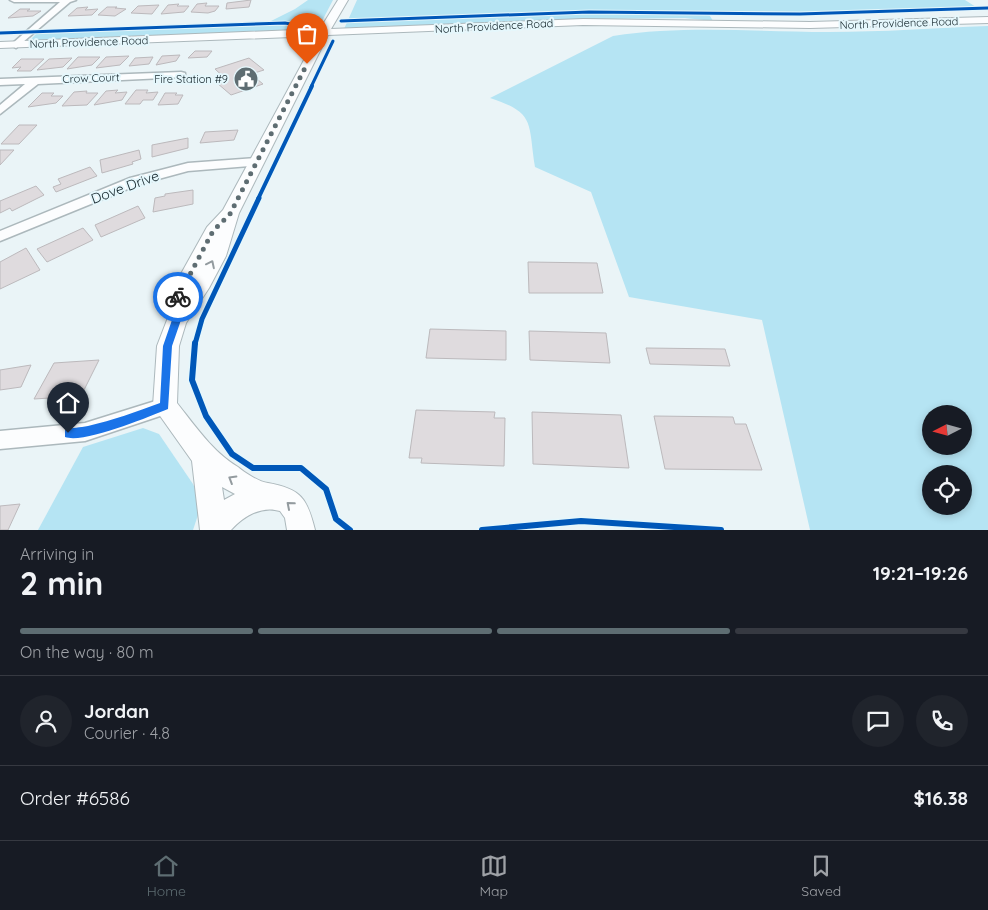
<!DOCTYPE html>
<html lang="en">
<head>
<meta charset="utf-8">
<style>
  :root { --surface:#171b24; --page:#20242c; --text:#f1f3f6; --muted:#9ea1a6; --line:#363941; --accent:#5e6d72 }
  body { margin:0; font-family:Quicksand,sans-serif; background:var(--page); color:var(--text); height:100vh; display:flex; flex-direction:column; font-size:19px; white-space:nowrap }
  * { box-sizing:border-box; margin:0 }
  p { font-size:16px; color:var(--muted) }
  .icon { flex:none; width:28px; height:28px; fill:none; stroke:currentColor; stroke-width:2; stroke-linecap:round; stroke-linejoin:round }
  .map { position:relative; height:530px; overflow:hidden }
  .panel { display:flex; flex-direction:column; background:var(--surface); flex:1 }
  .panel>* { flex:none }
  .needle { width:32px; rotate:264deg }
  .buttons { position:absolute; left:922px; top:405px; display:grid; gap:10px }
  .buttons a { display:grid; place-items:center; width:50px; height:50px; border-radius:50%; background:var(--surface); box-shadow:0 2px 8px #0003; font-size:25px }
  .pin { position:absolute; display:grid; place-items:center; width:42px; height:42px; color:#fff; margin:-51px -21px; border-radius:50% 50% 50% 0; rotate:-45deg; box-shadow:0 0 5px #0007 }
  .pin .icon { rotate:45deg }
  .courier { position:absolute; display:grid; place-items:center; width:50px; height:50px; margin:-25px; border:4px solid #1a73e8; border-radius:50%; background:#fff; color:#222; box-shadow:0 1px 6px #0007 }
  .head em { font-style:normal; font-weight:800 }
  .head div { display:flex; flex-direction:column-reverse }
  .head { display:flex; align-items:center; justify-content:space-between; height:85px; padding:0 20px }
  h1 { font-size:32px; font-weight:800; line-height:38px }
  .bar { display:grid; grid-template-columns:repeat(4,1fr); gap:8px 5px; align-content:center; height:60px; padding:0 20px }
  .bar i { height:6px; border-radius:4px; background:var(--line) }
  .bar .selected { background:var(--accent) }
  .bar p { grid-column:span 4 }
  .line { display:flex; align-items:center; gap:12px; padding:0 20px; border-top:1px solid var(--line) }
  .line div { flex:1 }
  .round { display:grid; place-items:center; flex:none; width:52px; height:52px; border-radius:26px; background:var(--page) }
  .menu { display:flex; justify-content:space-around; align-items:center; height:70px; border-top:1px solid var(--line); background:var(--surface); font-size:14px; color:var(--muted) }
  .menu a { display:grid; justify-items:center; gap:2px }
  .menu .selected { color:var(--accent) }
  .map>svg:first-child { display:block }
  .green { fill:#b5e4f3; fill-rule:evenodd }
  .building { fill:#dfdbde; stroke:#bcb9bc }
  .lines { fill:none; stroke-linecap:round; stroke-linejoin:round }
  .minor-casing { stroke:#acb8bc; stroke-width:3 }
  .tertiary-casing { stroke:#acb8bc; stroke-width:2 }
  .minor { fill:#fcfdfe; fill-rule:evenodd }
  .tertiary { fill:#fcfdfe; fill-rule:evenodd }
  .cycleway-far3-casing { stroke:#e5f7fc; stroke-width:5 }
  .cycleway-far2-casing { stroke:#e5f7fc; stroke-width:6 }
  .cycleway-far1-casing { stroke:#e5f7fc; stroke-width:8 }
  .cycleway-casing { stroke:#e5f7fc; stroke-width:9 }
  .cycleway-far3 { stroke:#0057b8; stroke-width:3 }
  .cycleway-far2 { stroke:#0057b8; stroke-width:4 }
  .cycleway-far1 { stroke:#0057b8; stroke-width:5 }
  .cycleway { stroke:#0057b8; stroke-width:6 }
  .oneway { stroke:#939b9f }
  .route { fill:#1a73e8 }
  .done { stroke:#5e6d72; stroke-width:5; stroke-dasharray:0 9 }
  .labels { text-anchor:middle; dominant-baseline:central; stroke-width:4; stroke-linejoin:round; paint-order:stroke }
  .far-street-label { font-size:11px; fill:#13242a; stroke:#e5f7fc }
  .far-poi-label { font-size:11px; fill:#13242a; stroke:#e5f7fc; text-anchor:end }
  .street-label { font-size:14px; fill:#13242a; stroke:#e5f7fc }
</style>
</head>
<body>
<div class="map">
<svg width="988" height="530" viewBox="0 0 988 530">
  <rect width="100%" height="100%" fill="#eaf4f7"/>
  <g class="green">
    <path d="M308,0h25l-12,23 -10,7 -272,11 -8,-2 9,-9 231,-9 24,-12z"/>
    <path d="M357,0h608l11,7 -173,5 -96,-1 6,10 -28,-3 -95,1 -246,10z"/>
    <path d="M988,26v504h-178l-48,-210 -133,-23 -38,-105 -56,-25c-7,-44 1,-54 -45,-69l123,-62c71,-11 144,-4 216,-4 53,0 106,-4 159,-6zM931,414h33v32h-33zM931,474h33v32h-33z"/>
    <path d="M143,428l16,6 34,50 6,13v15l-6,18h-155l45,-83z"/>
  </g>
  <g class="building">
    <path d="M251,0l-2,7 -23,2 1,-6z"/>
    <path d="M207,3l-2,3h14l-4,5 -7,2 -17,-1 6,-8z"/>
    <path d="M179,4l-2,2h12l-5,6 -23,2 7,-9z"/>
    <path d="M159,5l-7,9 -21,-1 7,-7z"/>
    <path d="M88,7l-3,3 13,-1 -6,6 -24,1 9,-8z"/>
    <path d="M107,7h10l-2,1 11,1 -11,7 -17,-1z"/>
    <path d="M20,9h10l-3,2h14l-8,5 -25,2z"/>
    <path d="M195,51h17l-5,6 -19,1z"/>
    <path d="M180,55l-4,6 -20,4 6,-9z"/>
    <path d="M129,56l-9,9 -24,3 10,-11z"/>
    <path d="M78,57h22l-8,8 -25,4z"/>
    <path d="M153,57l-4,7 -20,2 6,-8z"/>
    <path d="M72,58l-9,9 -26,3 12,-11z"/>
    <path d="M249,58l15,12 -13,4 12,10 -32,11 -14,-12 9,-4 -11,-10z"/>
    <path d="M21,59h23l-13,12h-14l4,-4 -9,1z"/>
    <path d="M118,90l-3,3 12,-1 -5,8 -28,5 12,-14z"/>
    <path d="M136,90h12l-2,3 12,-1 -5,8h-10l-3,4h-15z"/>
    <path d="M87,91l-1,2h12l-11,12 -25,1 12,-14z"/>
    <path d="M42,93h12l-3,3h12l-7,7 -28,4z"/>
    <path d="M165,93h12l-2,2h8l-5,9 -20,1z"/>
    <path d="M19,125h18l-18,19h-18z"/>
    <path d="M238,130l-4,10 -34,3 5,-11z"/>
    <path d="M188,138v10l-36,9v-12z"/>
    <path d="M0,150h14l-14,15z"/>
    <path d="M139,150l2,9 -9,3 1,2 -31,9 -2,-13z"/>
    <path d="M90,167l7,9 -41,16 -3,-5 8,-3 -3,-5z"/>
    <path d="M36,186l8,9 -32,16 -2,-3 -10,5v-12z"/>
    <path d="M193,190v14l-40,8 2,-14 10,-2v-2z"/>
    <path d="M138,206l7,12 -44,19 -6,-12z"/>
    <path d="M83,228l10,12 -46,22 -10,-13z"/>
    <path d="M26,248l14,22 -40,19v-27z"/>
    <path d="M528,262l69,1 6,30h-74z"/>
    <path d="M430,329l76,2v29l-80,-2z"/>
    <path d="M529,331l77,2 4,30 -80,-3z"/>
    <path d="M646,348l79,1 5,17 -80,-2z"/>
    <path d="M99,360l-18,36 -47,3 20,-36z"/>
    <path d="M31,365l-10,22 -21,3v-20z"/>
    <path d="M416,410l79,2 -1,6h11l-1,48 -83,-3 1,-5h-13z"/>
    <path d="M532,412l89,3 8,53 -96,-4z"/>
    <path d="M654,416l79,1 2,7h11l16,46 -97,-1z"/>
    <path d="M20,504l-12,26h-8v-24z"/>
  </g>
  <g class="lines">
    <defs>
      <g id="minor">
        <path d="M10,0h66l-6,2 -54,46 -5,-3 2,-2 47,-41h-46z"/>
        <path d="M181,72l4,1v4l-147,7 -38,30v-9l25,-21 -25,1v-6z"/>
        <path d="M257,158l4,1 2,3 -2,3 -73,6 -48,13 -140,57v-10l130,-53 58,-15z"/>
        <path d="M165,398l7,2 2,6 -2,6 -87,29 -85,8v-18l85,-8z"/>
      </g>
      <path id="tertiary" d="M338,0h10l-17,29 252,-10 227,3 178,-5v6l-178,5 -227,-3 -255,10 -89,178 -13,43 -17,32 -23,35 -7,23 -2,57c19,24 35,48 61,64 7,6 21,15 30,16 33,6 39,15 47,47h-28l-2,-12 -5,-7c-19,-6 -37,6 -49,19h-31l-8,-69 -39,-55 4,-60 10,-26v-21l40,-72 16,-17 94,-174 -317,12v-6l320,-13zM222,487l13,7 -11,6z"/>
    </defs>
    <use href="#minor" class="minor-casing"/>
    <use href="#tertiary" class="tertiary-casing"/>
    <use href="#minor" class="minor"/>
    <use href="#tertiary" class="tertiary"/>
    <defs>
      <g id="cycleway-far3">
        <path d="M341,21l248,-9 211,2 188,-6"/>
        <path d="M0,33l285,-10 11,2 8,6"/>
        <path d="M311,87l22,-46"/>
      </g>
      <path id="cycleway-far2" d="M258,199l54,-113"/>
      <path id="cycleway-far1" d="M195,344l7,-25 57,-121"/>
      <g id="cycleway">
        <path d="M195,343l-3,37 14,36 26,38 21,14h48l25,21 10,30 14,11"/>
        <path d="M482,530l99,-9 140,9"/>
      </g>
    </defs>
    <use href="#cycleway-far3" class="cycleway-far3-casing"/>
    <use href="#cycleway-far2" class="cycleway-far2-casing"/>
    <use href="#cycleway-far1" class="cycleway-far1-casing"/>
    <use href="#cycleway" class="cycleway-casing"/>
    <use href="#cycleway-far3" class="cycleway-far3"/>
    <use href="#cycleway-far2" class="cycleway-far2"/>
    <use href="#cycleway-far1" class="cycleway-far1"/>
    <use href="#cycleway" class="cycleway"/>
  </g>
  <defs><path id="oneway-chevron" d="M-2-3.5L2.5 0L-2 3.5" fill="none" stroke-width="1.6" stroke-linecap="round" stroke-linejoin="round" transform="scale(1.25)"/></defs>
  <g class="oneway">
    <use href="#oneway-chevron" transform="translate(211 264) rotate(-64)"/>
    <use href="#oneway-chevron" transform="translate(232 479) rotate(-149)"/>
    <use href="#oneway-chevron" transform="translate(290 505) rotate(-139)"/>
  </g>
  <path class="route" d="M178,294l4,3 -1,23 -9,26 -4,63c-20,8 -84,35 -103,28v-7c7,-3 15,-2 23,-4 25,-6 48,-14 72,-23l3,-57 9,-26 2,-23z"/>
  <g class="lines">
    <path class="done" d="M178,297l35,-66 17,-17 77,-150"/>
  </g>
  <defs>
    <symbol id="civic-disc" viewBox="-11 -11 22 22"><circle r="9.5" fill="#5e6d72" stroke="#e5f7fc"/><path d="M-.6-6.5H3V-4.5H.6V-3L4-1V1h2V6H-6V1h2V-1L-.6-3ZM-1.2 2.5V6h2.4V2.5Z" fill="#fff"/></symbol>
  </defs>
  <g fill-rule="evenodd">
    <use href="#civic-disc" x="232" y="65" width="28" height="28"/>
  </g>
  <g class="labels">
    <g class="far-street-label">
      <text transform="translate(899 23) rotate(-2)">North Providence Road</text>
      <text transform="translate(494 26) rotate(-3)">North Providence Road</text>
      <text transform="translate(89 42) rotate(-2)">North Providence Road</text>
      <text transform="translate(91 78) rotate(-2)">Crow Court</text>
    </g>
    <g class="far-poi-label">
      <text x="228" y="79">Fire Station #9</text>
    </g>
    <g class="street-label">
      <text transform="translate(125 187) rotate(-20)">Dove Drive</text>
    </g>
  </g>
</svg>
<div class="buttons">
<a><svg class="needle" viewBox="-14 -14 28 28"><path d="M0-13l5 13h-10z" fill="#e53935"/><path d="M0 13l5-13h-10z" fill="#9ea1a6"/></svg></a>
<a><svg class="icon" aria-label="locate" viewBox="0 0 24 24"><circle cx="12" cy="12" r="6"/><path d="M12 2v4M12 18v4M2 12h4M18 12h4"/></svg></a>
</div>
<div class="pin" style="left:307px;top:64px;background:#ea580c"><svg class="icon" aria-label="bag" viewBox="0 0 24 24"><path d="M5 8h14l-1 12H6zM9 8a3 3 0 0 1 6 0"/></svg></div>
<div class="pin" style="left:68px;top:433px;background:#1f2937"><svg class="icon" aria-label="home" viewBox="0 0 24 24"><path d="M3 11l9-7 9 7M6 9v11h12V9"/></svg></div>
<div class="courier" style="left:178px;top:297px"><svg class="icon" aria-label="bike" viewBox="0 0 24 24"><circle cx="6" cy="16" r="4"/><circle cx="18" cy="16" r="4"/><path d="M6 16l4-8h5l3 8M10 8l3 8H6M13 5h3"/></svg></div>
</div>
<section class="panel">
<div class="head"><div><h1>2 min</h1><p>Arriving in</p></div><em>19:21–19:26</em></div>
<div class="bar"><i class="selected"></i><i class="selected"></i><i class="selected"></i><i></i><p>On the way · 80 m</p></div>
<div class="line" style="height:90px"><a class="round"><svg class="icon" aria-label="person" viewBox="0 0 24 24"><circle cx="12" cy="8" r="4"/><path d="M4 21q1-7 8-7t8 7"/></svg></a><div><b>Jordan</b><p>Courier · 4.8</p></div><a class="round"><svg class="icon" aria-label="chat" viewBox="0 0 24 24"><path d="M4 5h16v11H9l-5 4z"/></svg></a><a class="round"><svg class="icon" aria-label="phone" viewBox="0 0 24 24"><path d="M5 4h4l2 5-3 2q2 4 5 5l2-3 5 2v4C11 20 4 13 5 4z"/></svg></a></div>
<div class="line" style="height:65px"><div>Order #6586</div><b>$16.38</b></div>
</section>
<nav class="menu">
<a class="selected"><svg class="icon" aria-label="home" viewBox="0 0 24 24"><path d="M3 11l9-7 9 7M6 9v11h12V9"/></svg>Home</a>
<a><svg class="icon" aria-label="map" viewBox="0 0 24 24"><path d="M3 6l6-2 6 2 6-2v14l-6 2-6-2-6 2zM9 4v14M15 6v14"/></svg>Map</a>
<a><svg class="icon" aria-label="saved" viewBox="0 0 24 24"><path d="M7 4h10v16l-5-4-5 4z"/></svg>Saved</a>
</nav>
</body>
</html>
